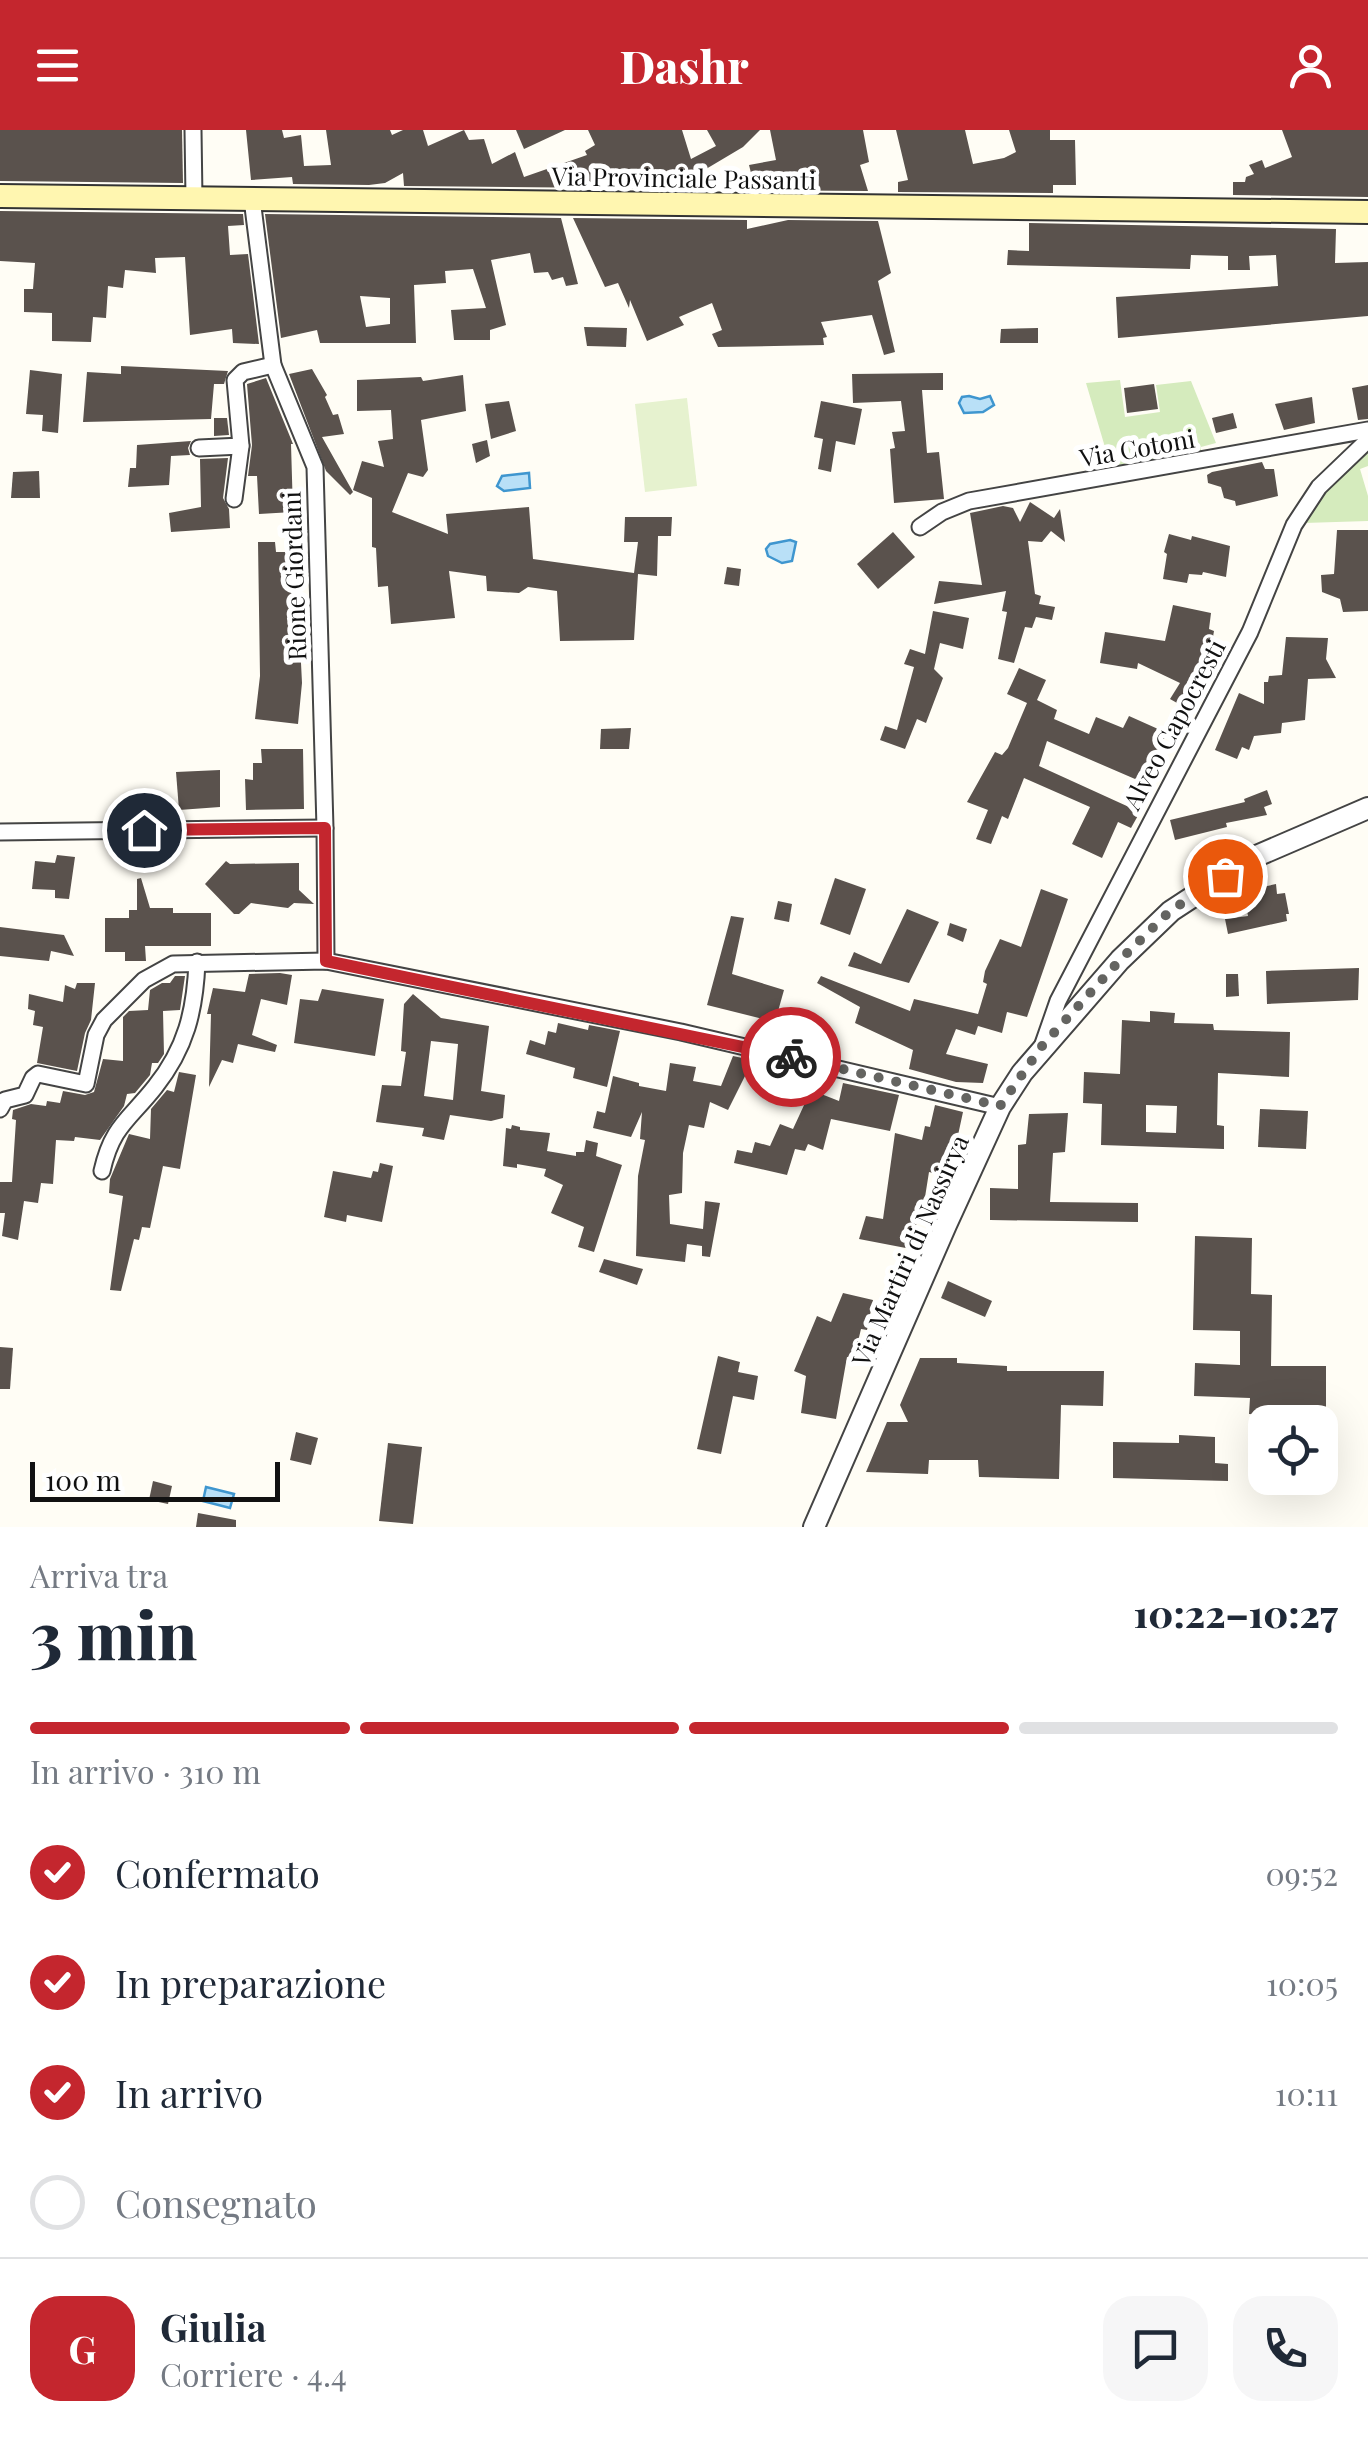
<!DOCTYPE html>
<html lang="it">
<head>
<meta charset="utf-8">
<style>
  :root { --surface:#fff; --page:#f6f6f7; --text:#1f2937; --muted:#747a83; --line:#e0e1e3; --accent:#c4262e }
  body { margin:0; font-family:"Playfair Display",serif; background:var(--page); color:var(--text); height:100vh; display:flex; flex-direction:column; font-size:38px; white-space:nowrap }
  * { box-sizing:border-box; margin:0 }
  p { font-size:32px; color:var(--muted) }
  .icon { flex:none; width:55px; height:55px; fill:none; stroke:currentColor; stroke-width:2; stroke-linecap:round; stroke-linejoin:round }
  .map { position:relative; height:1397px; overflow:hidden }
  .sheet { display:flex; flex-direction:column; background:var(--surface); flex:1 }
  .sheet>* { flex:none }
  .buttons { position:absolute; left:1248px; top:1275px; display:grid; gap:20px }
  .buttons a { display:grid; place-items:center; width:90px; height:90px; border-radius:20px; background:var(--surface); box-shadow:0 10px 40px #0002; font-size:50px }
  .scale { position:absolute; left:30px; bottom:25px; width:250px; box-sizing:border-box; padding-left:10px; border:5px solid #111; border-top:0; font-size:28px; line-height:35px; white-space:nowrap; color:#111; -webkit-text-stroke:8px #fff; paint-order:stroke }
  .pin { position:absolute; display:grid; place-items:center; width:85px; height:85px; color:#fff; margin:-42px; border:5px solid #fff; border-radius:50%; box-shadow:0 2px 10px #0007 }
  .courier { position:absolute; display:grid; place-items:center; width:100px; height:100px; margin:-50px; border:8px solid #c4262e; border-radius:50%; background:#fff; color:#222; box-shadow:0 2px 12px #0007 }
  .summary em { font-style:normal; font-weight:800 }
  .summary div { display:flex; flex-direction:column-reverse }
  .summary { display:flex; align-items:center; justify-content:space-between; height:170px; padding:0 30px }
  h1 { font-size:65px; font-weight:800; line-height:75px }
  .bar { display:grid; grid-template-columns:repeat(4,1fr); gap:15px 10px; align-content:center; height:120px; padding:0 30px }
  .bar i { height:12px; border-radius:8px; background:var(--line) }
  .bar .current { background:var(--accent) }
  .bar p { grid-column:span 4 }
  .line { display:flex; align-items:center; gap:25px; padding:0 30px; border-top:2px solid var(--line) }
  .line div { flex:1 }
  .round { display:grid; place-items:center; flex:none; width:105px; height:105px; border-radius:30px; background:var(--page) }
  ol { padding:0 30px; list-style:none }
  li { display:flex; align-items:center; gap:30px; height:110px }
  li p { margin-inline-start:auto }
  li .icon { padding:10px; border-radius:50%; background:var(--accent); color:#fff; stroke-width:4 }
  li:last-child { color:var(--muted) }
  li i { width:55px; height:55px; border:5px solid var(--line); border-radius:50% }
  header { display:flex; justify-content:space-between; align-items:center; height:130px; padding:0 30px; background:var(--accent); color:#fff; font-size:45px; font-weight:800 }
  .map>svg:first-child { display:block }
  .green { fill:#d5ebbd }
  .pitch { fill:#e6f2cf }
  .water { fill:#b9e0f7; stroke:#3f96cf; stroke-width:2.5 }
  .building { fill:#5a524d; fill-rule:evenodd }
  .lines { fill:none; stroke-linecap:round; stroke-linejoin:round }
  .minor-casing { stroke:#444; stroke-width:19 }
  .tertiary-casing { stroke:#444; stroke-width:24 }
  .secondary-casing { stroke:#333; stroke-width:26 }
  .minor { stroke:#fff; stroke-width:15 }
  .tertiary { stroke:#fff; stroke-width:20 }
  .secondary { stroke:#fff6b0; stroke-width:22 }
  .done { stroke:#646461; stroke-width:10; stroke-dasharray:0 18 }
  .route { stroke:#c4262e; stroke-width:12 }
  .labels { text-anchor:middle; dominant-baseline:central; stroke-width:10; stroke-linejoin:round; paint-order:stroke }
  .street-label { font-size:25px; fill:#111; stroke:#fff }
</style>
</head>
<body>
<header><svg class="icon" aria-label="menu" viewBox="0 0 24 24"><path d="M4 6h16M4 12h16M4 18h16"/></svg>Dashr<svg class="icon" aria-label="person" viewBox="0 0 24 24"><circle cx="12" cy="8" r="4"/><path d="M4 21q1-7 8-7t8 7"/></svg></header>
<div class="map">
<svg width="1368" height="1397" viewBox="0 0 1368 1397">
  <rect width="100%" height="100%" fill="#fffdf5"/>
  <g class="green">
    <path d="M1120,250l5,37 35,-5 -4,-27 35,-4 25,62 -15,4v7l-83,17 -8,-7 -24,-81z"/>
    <path d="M1368,321v15l-8,3 8,27v25l-64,2 24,-34z"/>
  </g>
  <path class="pitch" d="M687,268l10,88 -52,6 -10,-88z"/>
  <g class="water">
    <path d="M969,266l11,3 10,-3 4,9 -11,7 -19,1 -5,-10 3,-6z"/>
    <path d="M529,343l1,15 -26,3 -7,-5 5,-10z"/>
    <path d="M790,410l6,2 -4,19 -10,2 -14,-7 -2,-7 4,-5z"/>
    <path d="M206,1357l28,7 -4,14 -27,-7z"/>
  </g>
  <g class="building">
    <path d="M0,0h182l1,53 -183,-2z"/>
    <path d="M246,0h36l2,8 17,-3 3,31 27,-1 -5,-35h64l2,5 11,-5h20l5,16 36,-16 5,10 15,-1 8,25 23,-12 9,25 63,-22 -2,-4 10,-6 -7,-15h94l9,29 25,-13 -9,-16h53l-17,17 -37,22 8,20 -310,-3 -1,-13 -18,10 -16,2 -76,-1 -1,-7 -41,3z"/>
    <path d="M516,0h49l-41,19z"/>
    <path d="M770,0h93l6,32 -9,3 8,26 -139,-1 -1,-4 25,-5 -4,-16 27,-5z"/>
    <path d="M896,0h69l8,34 31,-6 12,-6 -7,-22h41v10h25l1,45h-23v8l-155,-1v-10l10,-2z"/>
    <path d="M1282,0h86v67l-135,-2v-13h12l1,-5 8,-3 -5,-9 13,-5 3,8 27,-11z"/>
    <path d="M0,81l243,3 1,11 -16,1 2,29 18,-1 11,90 -26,-1 -1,-14 -42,6 -5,-78 -30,1 1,15 -31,-3 -2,18 -15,-2 -2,32 -13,-1 -2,25 -39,-1v-28l-28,-1v-23h9l2,-26 -35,-2z"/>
    <path d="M265,84l296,4 17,66 -12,2 -3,-9 -11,3 -4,-8 -14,1 -4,-20 -39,7 15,65 -16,5v10h-36l-3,-30 35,-2 -13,-39 -28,2 1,12 -32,2 2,58h-96l-3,-13 -36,8zM360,166l30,2v26l-24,3z"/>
    <path d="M573,88l174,2v9l41,-9 90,1 13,52 -13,8 17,71 -11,3 -12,-40 -51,7 6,15 -4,1 1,7 -106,2 -6,-13 10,-4 -10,-27 -33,14 5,8 -37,16 -17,-41 -1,8 -11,-25 -13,4z"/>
    <path d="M1029,93l307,6 -1,34 33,-1v54l-250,22 -2,-41 162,-11 -2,-31 -27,1 1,14h-22v-14l-37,-1 -1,14 -183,-4 1,-15 21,1z"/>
    <path d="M584,197l43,1 -1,19 -39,-1z"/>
    <path d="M1038,198v15h-38l1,-14z"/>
    <path d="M121,236l107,5 -4,13h-10l-3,35 -128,3 4,-50 34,2z"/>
    <path d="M312,239l15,26 -2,2 8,18 5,-1 6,20 -22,3 31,55 -3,3 -24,-24 -37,-97z"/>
    <path d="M30,240l32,4 -4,59 -16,-2 1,-16 -17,-1z"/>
    <path d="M943,243v17h-21l5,63 12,-1 5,47 -50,4 -4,-54 5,-1 -3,-16 13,-1 -4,-30 -48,2 -1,-29z"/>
    <path d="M463,245l3,36 -45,9 7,50 -5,7 -15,-4 -16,39 56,22 -2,-20 83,-7 4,52 101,14 4,-31h-14l1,-25h47l-1,19h-13l-1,40 -19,-2 -4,66 -74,1 -3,-50 -29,-4 -9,6 -32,-2 -1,-15 -37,-5 6,47 -64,6 -3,-38 -10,1 -2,-39 -4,-1v-49l-19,-8 9,-29 22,6 -6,-26 15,-2 -2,-29 -34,1v-31l64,-3 2,4z"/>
    <path d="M266,248l27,66h-2l2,68 -34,2 -2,-38h-9l4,-31 -5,-61z"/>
    <path d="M1154,254l4,25 -31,4 -3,-25z"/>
    <path d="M1368,255v34l-10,1 -6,-32z"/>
    <path d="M1312,267l3,26 -31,7 -9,-26z"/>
    <path d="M509,271l7,30 -25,8 -6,-35z"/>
    <path d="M821,271l41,8 -7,36 -19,-4 -5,31 -13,-3 5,-30 -9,-2z"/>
    <path d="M1233,283l4,15 -21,5 -4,-15z"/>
    <path d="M214,288h13l2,17 -15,1z"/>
    <path d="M487,310l3,16 -14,7 -4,-19z"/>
    <path d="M191,311l-3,7 2,7 -19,1 -2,29 -41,2 2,-19h6l1,-23z"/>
    <path d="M228,328l-5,40 6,11 1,19 -59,4 -2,-19 32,-6 -1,-48z"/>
    <path d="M1262,332l3,7h9l4,27 -42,10 -1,-5 -11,-3 -3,-11 -13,-4 -1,-8 5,-3z"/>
    <path d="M39,341l1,27h-29l2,-26z"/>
    <path d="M1030,372l24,16 6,-9 5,33 -14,-11 -9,11 -14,-1 7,53 6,2 -2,8 16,3 -3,13 -16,-3 -4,11 -7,-1 -11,36 -16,-4 9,-47 -5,-1 4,-20 -72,13 5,-23 43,4 -12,-72 33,-7 10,2 7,14z"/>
    <path d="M1337,400h31v81l-25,1 -3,-13 -18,-7 -1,-17 13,-1z"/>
    <path d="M893,402l22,25 -37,32 -21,-25z"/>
    <path d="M1169,404l22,6 1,-4 38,10 -4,31 -23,-5 -1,3 -13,-1 -2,9 -24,-4 4,-25 -3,-2z"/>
    <path d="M258,412h17l1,10h14l4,6 1,65h4l3,60 -4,41 -43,-5 5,-43z"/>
    <path d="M727,437l14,2 -2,17 -15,-2z"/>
    <path d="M1173,475l38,8 -2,16 5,2 -6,35 6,3 -18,29 3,2 -6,12 -23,-13 10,-16 -42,-20 -1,6 -37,-6 5,-31 60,9z"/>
    <path d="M933,481l36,7 -6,31 -23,-6 -6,26 9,9 -17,45 -9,-4 -12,30 -25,-9 5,-14 12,4 17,-63 -10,-3 6,-15 15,5z"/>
    <path d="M1286,507l42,1 -2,21 10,19 -28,1 -3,41 -23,3 -1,10 -27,3 -5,14 -7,-3 -5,12 -22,-9 24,-57 25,11v-22h4l1,-6 13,-1z"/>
    <path d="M1019,538l27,12 -9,20 20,10 -3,9 35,15 7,-17 27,11 6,-12 38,17 -25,49 -95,-41 -8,25 101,46 -9,16 -13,-6 -16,36 -30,-14 18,-37 -66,-29 -16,41 -6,-3 -11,28 -15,-5 12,-29 -21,-8 28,-50 7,3 6,-7 19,-45 -20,-9z"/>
    <path d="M631,598l-2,21h-29l1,-20z"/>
    <path d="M261,619h42l1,60 -58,1 -1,-31 8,1v-17h9z"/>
    <path d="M220,640v37l-41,3 -3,-38z"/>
    <path d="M1267,660l5,14 -8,3 3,8 -41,8 1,4 -52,13 -5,-20 75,-18 -1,-3z"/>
    <path d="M57,725l18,2 -6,42 -14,-1v-8l-23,-1 3,-28 20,2z"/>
    <path d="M226,731l4,3 69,-1v27l15,14 -20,-1 -6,5 -37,-5 -12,11h-5l-29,-30z"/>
    <path d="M141,748l9,30h23v5h38v33h-66l1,15h-21v-9h-20v-34h24v-8h8v-31z"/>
    <path d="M835,748l31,11 -16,46 -30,-11z"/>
    <path d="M1276,754l1,10 8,-1 4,21h-3l1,7 -59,13 -3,-15 23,-3 -3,-17 15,-3 -2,-8z"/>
    <path d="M1041,759l27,10 -41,118 -20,-5 -5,21 -24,-7 -3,9 -19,-6 -10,25 42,10 -5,19 -27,-1 -47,-13 4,-19 -58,-27 5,-16 -43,-24 4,-7 89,35 4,-12 64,15 9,-30 -4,-2 2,-11 15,-32 21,8z"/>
    <path d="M778,771l14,3 -3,18 -15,-3z"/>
    <path d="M907,779l32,13 -30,61 -61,-17 6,-14 27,12z"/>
    <path d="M731,786l13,2 -12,56 52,16 -9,32 -68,-17z"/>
    <path d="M950,793l17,6 -4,13 -16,-7z"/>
    <path d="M0,797l64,8 10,21 -23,-5 -2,10 -49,-5z"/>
    <path d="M1359,838l-1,32 -91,4 -1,-33z"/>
    <path d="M280,843l12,2 -5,30 -26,-6 -9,36 25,10 -2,7 -37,-8 -5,19 -11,-3 -13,27 2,-73h-4l6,-26 32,4 4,-18z"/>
    <path d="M1226,844h12l1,22 -13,1z"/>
    <path d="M175,846h10l-5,34 -17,1 1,43 -6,9h-6l-2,12 -15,18 -8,1 -3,12 -24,34 -25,-3 -1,4 -18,-1 -3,44 -12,-1 -3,20 -14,-2 -6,39 -16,-4 3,-23h-5v-31h12l4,-62 -4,-1 1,-9 18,-6 15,2 1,-5 13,2 3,-12 22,4 9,-3 9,-33 20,2v-44l6,-6 19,-1 2,-20 12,-7h8z"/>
    <path d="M77,853h18l-4,37 -6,13 -8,38 -40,-8 6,-36 -10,-2 2,-14 -7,-2 1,-15 34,8 2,-17 10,4z"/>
    <path d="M322,859l62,10 -9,57 -81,-13 6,-44 18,2z"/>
    <path d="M413,864l28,24 48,8 -8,65 24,4 -2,23 -12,3 -41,-6 -6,25 -22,-4 2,-8 -48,-6 6,-37 19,1 5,-34 -5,-1 3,-47zM431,911l27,3 -5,56 -29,-4z"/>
    <path d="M1150,881l25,2 -1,10 39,1 1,6 76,2 -1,45 -71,-4 -1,52 7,1v23l-123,-4 1,-41 -19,-1 1,-31 36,2 2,-54 28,2zM1146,975l31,1 -1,27 -30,-1z"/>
    <path d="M558,893l30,7 1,-5 31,6 -13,56 -34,-9 2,-10 -49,-14 4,-14 15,5 3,-14 8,2z"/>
    <path d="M733,926l14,3v13l-19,38 -18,-8 -6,26 -15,-3 -6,28 -1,40 -13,2 1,29 33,5 2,-28 15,2 -10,54 -8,-1v-10l-15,-2 -2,18 -49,-6 2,-80 7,-36 -5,-1 2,-27 -11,25 -38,-9 4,-17 8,2 8,-37 26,7v3l27,5 4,-28 26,4 -3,14 28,5z"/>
    <path d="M179,942l17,3 -16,94 -17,-3 -13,62 -8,-1 -3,13 -5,-1 -13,52 -11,-1 13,-94 -14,-3 1,-14 19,-45 21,5 1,-30 16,-19 7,2z"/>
    <path d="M843,953l56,12 -9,36 -59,-12 -8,31 -15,-6 -3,7 -10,-2 -8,26 -53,-12 3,-13 15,3 3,-11 15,4 10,-22 13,5 18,-39 28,11z"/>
    <path d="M935,975l28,7 -14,65 -20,-5 -7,44h-4l-7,33 -52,-10 7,-23 17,3 12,-86 27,7 3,-14 5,1z"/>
    <path d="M1260,979l48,2 -2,38 -48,-2z"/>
    <path d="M1068,983l-3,39 -12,1 -3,49 88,1v19l-148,-2v-32l28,1v-44l8,-1 3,-30z"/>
    <path d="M512,995l8,2v3l30,3 -3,18 29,5v-4h8l2,-12 12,3 -2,13 26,9 -28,87 -16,-5 6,-20 -33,-14 12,-28 -19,-9 2,-7 -29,-5v4l-14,-2 3,-38 5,1z"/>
    <path d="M380,1033l13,3 -11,56 -35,-7 -1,7 -22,-5 9,-46 38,7 2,-7 5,1z"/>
    <path d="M1195,1106l57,2 -1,56 21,1 -1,71h55v52l-77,-4 1,-16 -56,-2 1,-33 45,2v-34l-47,-1z"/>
    <path d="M604,1129l39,10 -6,16 -38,-13z"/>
    <path d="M948,1151l44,20 -7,16 -44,-19z"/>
    <path d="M843,1163l30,7 -6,30 -6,-1 -7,29 -7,-1 -11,62 -35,-6 5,-37 -12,-5 23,-55 14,6z"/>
    <path d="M0,1217l13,1 -3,41h-10z"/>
    <path d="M718,1226l22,6 -2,10 20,4 -4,24 -21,-4 -12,58 -24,-5z"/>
    <path d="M920,1228h37v5l50,3v5h97l-1,35 -42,-1 -2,74 -80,-2 -1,-17h-49l-1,14 -62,-2 21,-50h21l-8,-17z"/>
    <path d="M296,1302l22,6 -7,27 -21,-5z"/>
    <path d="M1179,1305l36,2v26l13,1v17l-115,-3v-36l66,1z"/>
    <path d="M388,1313l34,4 -9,77 -34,-3z"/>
    <path d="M153,1351l19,5 -4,18 -19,-4z"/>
    <path d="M198,1383l38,7v7h-40z"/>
  </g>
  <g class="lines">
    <defs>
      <g id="minor">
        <path d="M193,0l1,68"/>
        <path d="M252,69l21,166 42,102 10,361 1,133"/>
        <path d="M199,318l42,-2 -6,-66 8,-8 30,-7"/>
        <path d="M234,369l7,-53"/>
        <path d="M920,397l22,-15 27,-11 399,-71"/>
        <path d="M0,702l325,-4"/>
        <path d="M1043,914l15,-43 192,-369 44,-107 25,-38 49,-47"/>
        <path d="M0,979l5,-9 20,-5 8,-17 5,-4 48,10 10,-49 8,-15 40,-40 29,-16 153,-3 355,71 319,75"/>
        <path d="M102,1041c10,-45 27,-51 53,-84 31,-39 40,-76 42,-125"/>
      </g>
      <path id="tertiary" d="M814,1397l132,-302 54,-118 22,-34 98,-113 51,-49 81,-53 116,-50"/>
      <path id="secondary" d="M0,66l1368,16"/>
    </defs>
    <use href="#minor" class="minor-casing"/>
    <use href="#tertiary" class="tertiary-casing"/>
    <use href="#secondary" class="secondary-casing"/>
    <use href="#minor" class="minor"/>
    <use href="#tertiary" class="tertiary"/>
    <use href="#secondary" class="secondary"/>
  </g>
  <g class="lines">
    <path class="done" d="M791,927l209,49 42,-60 78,-86 50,-49 55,-35"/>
    <path class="route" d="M144,700l181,-2 1,133 465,96"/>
  </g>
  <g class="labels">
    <g class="street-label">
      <text transform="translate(684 47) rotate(1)">Via Provinciale Passanti</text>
      <text transform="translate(1137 317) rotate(-10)">Via Cotoni</text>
      <text transform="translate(293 446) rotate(-92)">Rione Giordani</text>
      <text transform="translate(1173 594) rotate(-62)">Alveo Capocresti</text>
      <text transform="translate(909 1120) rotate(-66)">Via Martiri di Nassirya</text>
    </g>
  </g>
</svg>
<div class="buttons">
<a><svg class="icon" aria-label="locate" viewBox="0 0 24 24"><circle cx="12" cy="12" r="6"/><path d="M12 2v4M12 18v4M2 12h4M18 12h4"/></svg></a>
</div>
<div class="scale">100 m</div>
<div class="pin" style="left:1225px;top:746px;background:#ea580c"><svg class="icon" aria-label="bag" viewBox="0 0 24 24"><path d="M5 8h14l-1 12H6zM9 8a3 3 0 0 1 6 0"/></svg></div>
<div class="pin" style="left:144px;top:700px;background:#1f2937"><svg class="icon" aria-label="home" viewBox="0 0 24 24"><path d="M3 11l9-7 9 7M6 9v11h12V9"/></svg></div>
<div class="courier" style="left:791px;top:927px"><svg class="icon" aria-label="bike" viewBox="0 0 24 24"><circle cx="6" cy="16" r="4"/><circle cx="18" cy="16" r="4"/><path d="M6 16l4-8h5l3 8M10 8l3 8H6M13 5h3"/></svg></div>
</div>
<section class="sheet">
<div class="summary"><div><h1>3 min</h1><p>Arriva tra</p></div><em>10:22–10:27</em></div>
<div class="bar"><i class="current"></i><i class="current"></i><i class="current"></i><i></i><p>In arrivo · 310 m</p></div>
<ol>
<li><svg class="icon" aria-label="check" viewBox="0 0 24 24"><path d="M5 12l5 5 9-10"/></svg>Confermato<p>09:52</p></li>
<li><svg class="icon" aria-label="check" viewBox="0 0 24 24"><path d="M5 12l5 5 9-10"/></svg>In preparazione<p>10:05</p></li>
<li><svg class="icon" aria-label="check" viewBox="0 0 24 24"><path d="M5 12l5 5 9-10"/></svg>In arrivo<p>10:11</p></li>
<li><i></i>Consegnato</li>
</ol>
<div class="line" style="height:180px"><b class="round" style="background:var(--accent);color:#fff">G</b><div><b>Giulia</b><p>Corriere · 4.4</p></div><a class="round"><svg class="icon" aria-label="chat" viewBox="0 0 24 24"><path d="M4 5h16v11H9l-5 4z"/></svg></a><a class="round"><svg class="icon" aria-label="phone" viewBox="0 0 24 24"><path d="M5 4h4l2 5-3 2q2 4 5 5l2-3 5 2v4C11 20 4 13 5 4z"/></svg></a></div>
</section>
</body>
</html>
